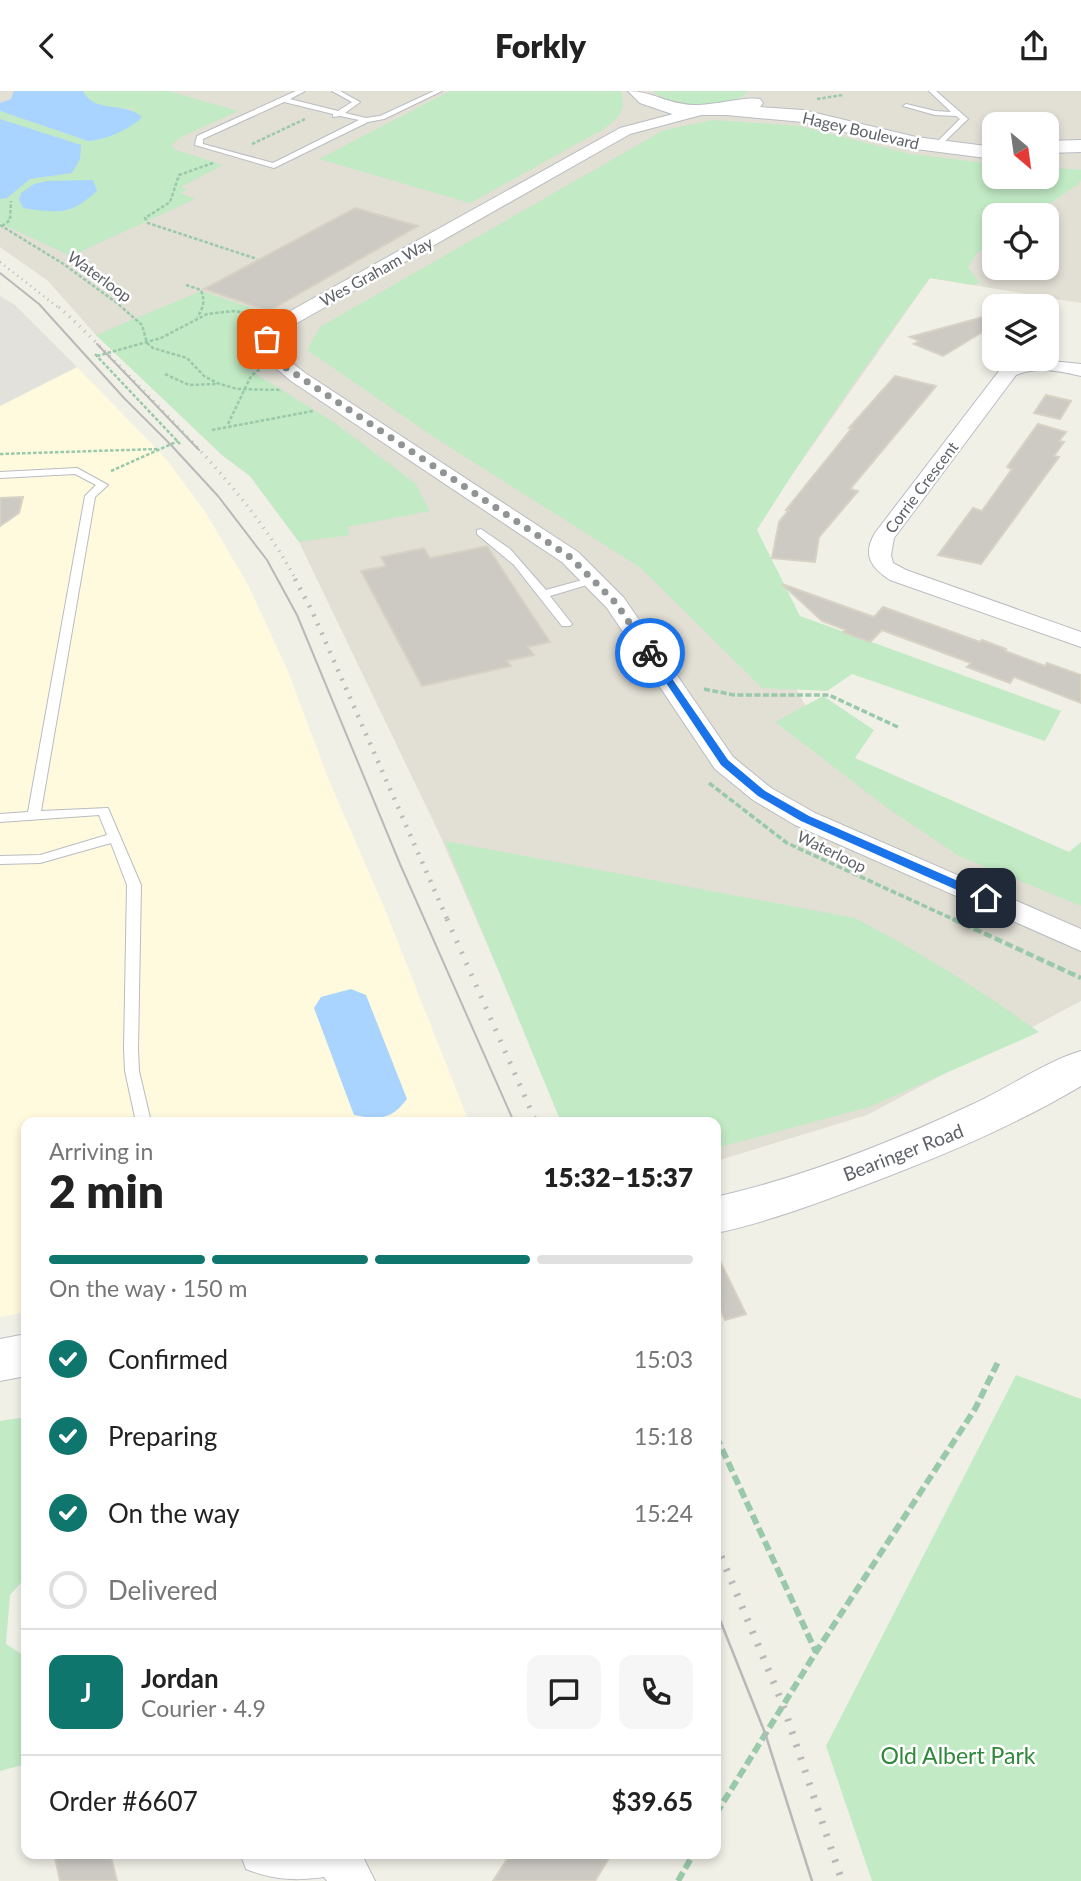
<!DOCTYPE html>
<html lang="en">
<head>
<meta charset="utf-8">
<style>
  :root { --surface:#fff; --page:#f6f6f6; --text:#222; --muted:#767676; --line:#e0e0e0; --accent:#0f766e }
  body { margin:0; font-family:Lato,sans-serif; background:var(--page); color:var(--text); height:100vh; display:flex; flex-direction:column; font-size:26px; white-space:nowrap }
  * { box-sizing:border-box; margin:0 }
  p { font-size:23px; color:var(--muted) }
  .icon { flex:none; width:38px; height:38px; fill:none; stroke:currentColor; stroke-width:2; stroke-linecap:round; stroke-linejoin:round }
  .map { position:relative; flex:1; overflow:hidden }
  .panel { position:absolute; left:21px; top:1026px; width:700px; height:742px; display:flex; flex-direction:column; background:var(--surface); border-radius:14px; box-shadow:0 4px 10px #0003 }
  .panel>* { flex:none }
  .needle { width:46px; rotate:151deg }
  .controls { position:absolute; left:982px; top:21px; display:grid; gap:14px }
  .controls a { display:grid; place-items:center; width:77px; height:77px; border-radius:14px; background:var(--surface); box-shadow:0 4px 10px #0003; font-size:35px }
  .pin { position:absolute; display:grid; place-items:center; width:60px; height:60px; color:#fff; margin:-30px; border-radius:14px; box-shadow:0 4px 10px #0006 }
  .courier { position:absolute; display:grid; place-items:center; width:70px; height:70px; margin:-35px; border:5px solid #1a73e8; border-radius:50%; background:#fff; color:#222; box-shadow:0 2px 9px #0007 }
  .overview em { font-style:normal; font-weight:800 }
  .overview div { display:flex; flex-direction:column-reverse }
  .overview { display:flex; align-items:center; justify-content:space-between; height:119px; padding:0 28px }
  h1 { font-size:46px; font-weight:800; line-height:52px }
  .bar { display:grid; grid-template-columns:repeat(4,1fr); gap:10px 7px; align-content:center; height:84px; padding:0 28px }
  .bar i { height:9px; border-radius:5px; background:var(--line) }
  .bar .on { background:var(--accent) }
  .bar p { grid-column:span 4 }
  .line { display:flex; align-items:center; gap:18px; padding:0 28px; border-top:2px solid var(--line) }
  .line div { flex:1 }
  .round { display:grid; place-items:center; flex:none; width:74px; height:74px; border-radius:14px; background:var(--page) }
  ol { padding:0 28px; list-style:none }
  li { display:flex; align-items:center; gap:21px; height:77px }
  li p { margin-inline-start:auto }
  li .icon { padding:7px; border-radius:50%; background:var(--accent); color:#fff; stroke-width:4 }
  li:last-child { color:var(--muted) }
  li i { width:38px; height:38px; border:4px solid var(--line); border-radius:50% }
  header { display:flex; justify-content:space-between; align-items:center; height:91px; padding:0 28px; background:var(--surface); font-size:32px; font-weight:800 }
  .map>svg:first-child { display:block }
  .commercial { fill:#fffade }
  .industrial { fill:#e2e1db }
  .education { fill:#e2dfd5; fill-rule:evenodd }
  .green { fill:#c2eac5; fill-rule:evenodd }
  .water { fill:#a9d4ff }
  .building { fill:#cdcac4; stroke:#d7d2c4; stroke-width:2 }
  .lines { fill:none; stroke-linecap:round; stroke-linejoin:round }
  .lane-casing { stroke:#b9bcc1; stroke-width:2 }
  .street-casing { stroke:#b9bcc1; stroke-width:2 }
  .secondary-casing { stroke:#babdc3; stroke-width:2 }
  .path-far3 { stroke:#99c9aa; stroke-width:2.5; stroke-dasharray:3.5 2; stroke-linecap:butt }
  .path-far2 { stroke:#99c9aa; stroke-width:3.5; stroke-dasharray:6 2.5; stroke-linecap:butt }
  .path-far1 { stroke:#99c9aa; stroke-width:4.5; stroke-dasharray:8 3.5; stroke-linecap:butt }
  .path { stroke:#99c9aa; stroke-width:6; stroke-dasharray:10 4.5; stroke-linecap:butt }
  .lane { fill:#fff; fill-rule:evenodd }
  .street { fill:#fff; fill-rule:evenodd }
  .secondary { fill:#fff; fill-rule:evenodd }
  .tram-far1 { stroke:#b8b9b9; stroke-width:2 }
  .tram { stroke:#b8b9b9; stroke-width:2.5 }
  .rail-far4 { stroke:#b8b9b9; stroke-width:2.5; stroke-dasharray:1 4.5; stroke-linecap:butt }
  .rail-far3 { stroke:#b8b9b9; stroke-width:3.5; stroke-dasharray:1 6; stroke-linecap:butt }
  .rail-far2 { stroke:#b8b9b9; stroke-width:4.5; stroke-dasharray:2 8; stroke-linecap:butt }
  .rail-far1 { stroke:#b8b9b9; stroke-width:5; stroke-dasharray:2 10; stroke-linecap:butt }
  .rail { stroke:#b8b9b9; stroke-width:7; stroke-dasharray:2.5 11; stroke-linecap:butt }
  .route { fill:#1a73e8 }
  .done { stroke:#919494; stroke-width:7; stroke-dasharray:0 12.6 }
  .labels { text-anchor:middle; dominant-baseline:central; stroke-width:5; stroke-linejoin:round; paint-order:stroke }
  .far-street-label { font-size:16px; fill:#5e6268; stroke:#fff }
  .street-label { font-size:19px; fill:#5e6268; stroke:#fff }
  .near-park-label { font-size:23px; fill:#2f8739; stroke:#fff }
</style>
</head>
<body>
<header><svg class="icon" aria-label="back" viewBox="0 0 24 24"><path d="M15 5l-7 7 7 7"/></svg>Forkly<svg class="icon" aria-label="share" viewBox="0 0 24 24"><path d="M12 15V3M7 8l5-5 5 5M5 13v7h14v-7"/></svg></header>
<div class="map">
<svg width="1081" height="1790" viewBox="0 0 1081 1790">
  <rect width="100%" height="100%" fill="#f1f0e7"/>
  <path class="commercial" d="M77,276l90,93 39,53 43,74 38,82 41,109 58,134 83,210h-443v190l-26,5v-911z"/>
  <path class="industrial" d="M0,205l15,9 62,62 -77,39z"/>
  <path class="education" d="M0,0h1081v212l-151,-25 -202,288 107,193 246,100v142l-214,114 -151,46v-39h-152l-125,-289 -140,-291 -49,-66 -28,-21 -126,-120 -48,-54 -48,-34zM994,33h52v53h-52zM994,124h52v53h-52z"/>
  <g class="green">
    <path d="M83,0h85l70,20 -57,26 -9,8 4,5 47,15 -42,22 7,3 -8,3 15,6 -124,57 -71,-33v-24l7,-1 23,-19 42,-6 9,-27 -81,-27v-8l88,30c23,-1 32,-16 46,-32 -18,-2 -43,1 -51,-18zM93,89l-54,30 -16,-3 11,-23z"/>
    <path d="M450,0h171c6,20 -3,28 -19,39l-132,73 -151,-44z"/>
    <path d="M653,0h95c-16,20 -77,18 -95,0z"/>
    <path d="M713,29l87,6 111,28 83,10v13h52l1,-10 34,3v10l-4,5 -44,30h-39v27l-17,11 -9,14 12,16 -7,2 -43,-7c-61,82 -119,165 -173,252l43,86 261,95 -16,30 -193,-67 -25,17 -65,-3 -121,-120 -204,-129 -130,-89 13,-23 344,-197z"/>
    <path d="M201,200l69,23 -22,15 -7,11 -1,11 16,23 79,49 80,60 15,28 -83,16 3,8 -51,7 -49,-66 -28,-21 -126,-120z"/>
    <path d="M823,605l51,34 -19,28 214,94 12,-10v64l-122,-50 -73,-49 -111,-85z"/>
    <path d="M445,750l410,77c65,34 125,72 184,114l-170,75 -153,41v-26h-155z"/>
    <path d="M1016,1284l65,24v482h-209l-46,-135z"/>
    <path d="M26,1326v160l-16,18 -4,49 20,13v107l-26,7v-350z"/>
  </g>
  <g class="water">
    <path d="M14,0h69c11,23 42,10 59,26 -11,12 -37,23 -54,24l-88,-30v-8l11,-4z"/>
    <path d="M0,28l81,26 -1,14 -8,14 -42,6 -23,19 -7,1z"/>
    <path d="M93,89l4,11c-27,25 -39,22 -74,17l-4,-8 2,-7 13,-9 13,-3z"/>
    <path d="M351,898l15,6 41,104c-16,21 -28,21 -53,16l-40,-107 7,-11z"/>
  </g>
  <g class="building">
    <path d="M355,117l63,18 -149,85 -65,-22z"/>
    <path d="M994,223v11l-51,31 -29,-12 6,-3 -10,-4z"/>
    <path d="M895,285l41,10 -86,103 8,2 -39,46 -4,25 -43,-4 7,-36 10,-12h-3l66,-82h-3z"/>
    <path d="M1046,304l25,6 -11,18 -26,-6z"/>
    <path d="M1038,333l28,8 -7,9 5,1 -10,14 5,1 -78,107 -43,-9 35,-47 9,3 30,-42 -5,-2z"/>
    <path d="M23,406l-4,16 -19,13v-28z"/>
    <path d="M487,455l63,96 -22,5 6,8 -27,6 4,5 -89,20 -61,-115 25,-5 -5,-9 43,-9 6,10z"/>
    <path d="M782,493l92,33 9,-10 97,35 2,-2 24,9 -1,2 40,15 2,-3 34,12v28l-67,-26 -4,6 -43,-16 4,-4 -89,-33 -12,12 -27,-10 3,-2 -24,-9z"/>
    <path d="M716,1162l30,61 -21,6 -9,-20z"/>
    <path d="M54,1762h56l7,28h-57z"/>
    <path d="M511,1762h101l-17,28h-102z"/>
  </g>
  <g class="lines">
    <defs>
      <g id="lane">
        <path d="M296,0h9l-15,8 48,12 14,-9 -20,-11h8l20,11 -15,11 21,5 14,-2 54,-25h8l-58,28 -16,3 -94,46 -79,-23 2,-9zM284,11l49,12v3l7,-1 19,4 -86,43 -70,-19v-5z"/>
        <path d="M929,0h7l32,28 -30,29 -4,-2 1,-2 25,-25 -4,-3 -21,-1 -32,-9 3,-2 29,7 16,1z"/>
        <path d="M77,377l31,17 -13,12 -54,314 67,-3 33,77 -3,164 1,22 12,51h-15l-11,-51 -1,-22 3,-164 -16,-42 -71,20 -40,1v-8l40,-1 67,-20 -8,-20 -99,7v-8l28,-2 57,-316 11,-11 -21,-11 -75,4v-6z"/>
        <path d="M481,438l29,20 36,41 47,-13 4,1v4l-47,14 22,28 -2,2h-8l-48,-61 -37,-31v-4z"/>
      </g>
      <g id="street">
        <path d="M700,16l7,4 -2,3 -75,20 -340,193 -14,13 1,11 28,22 273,179 46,46 109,159 38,31 44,25 266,116v22l-286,-126 -42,-25 -38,-31 -108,-161 -45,-46 -271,-181 -33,-28v-14l18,-20 344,-191z"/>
        <path d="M1032,268l49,5v12c-22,-5 -44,-10 -65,-1l-122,163 -3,17 2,8 13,7 175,62v15l-191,-67c-19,-12 -28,-25 -15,-47l127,-166z"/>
        <path d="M240,1762h121l14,28h-48l-3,-4c-28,4 -51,3 -78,-8z"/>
      </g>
      <g id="secondary">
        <path d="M628,0c24,0 39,13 65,14 18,1 54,-9 67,-6l3,4 -3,4 43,3 113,27 78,10v12l-78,-10 -113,-27 -77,-7h-51l-35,-12z"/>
        <path d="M1081,49v12l-35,1v-12z"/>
        <path d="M1081,960v35c-67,40 -140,70 -213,98 -50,19 -100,38 -152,49v-36c87,-20 174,-54 255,-92 36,-16 73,-43 110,-54z"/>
        <path d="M26,1243v42l-26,5v-42z"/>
      </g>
    </defs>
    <use href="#lane" class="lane-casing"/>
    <use href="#street" class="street-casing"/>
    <use href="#secondary" class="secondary-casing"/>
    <g class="path-far3">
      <path d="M817,8l26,-4"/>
      <path d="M252,53l53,-25"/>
      <path d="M213,72l-34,12 -9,27 -25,16 3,5 109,36"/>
      <path d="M0,134l62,38 55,40 25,22 5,18 6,5 34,10 17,18 13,7 20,6 45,1"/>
      <path d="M2,135l8,-6 1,-19"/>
      <path d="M186,194l15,5c4,10 3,18 -4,27"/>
      <path d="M95,263l85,90"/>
      <path d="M97,265l64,-18 46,-24 26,-3 32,4"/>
      <path d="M165,283l24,11 27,-1"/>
      <path d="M228,333l23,-48 9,-7"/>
      <path d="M212,339l101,-19"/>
      <path d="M0,363l158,-5"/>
      <path d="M111,380l67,-30"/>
    </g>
    <g class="path-far2">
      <path d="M704,598l30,6h95l71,33"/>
      <path d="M709,692l78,60 170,78"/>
    </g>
    <path class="path-far1" d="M953,828l128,59"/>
    <g class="path">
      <path d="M716,1345l100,216"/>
      <path d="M716,1723l100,-162 159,-243 24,-49"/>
      <path d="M678,1790l16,-28"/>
    </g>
    <use href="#lane" class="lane"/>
    <use href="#street" class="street"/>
    <use href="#secondary" class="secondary"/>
    <g class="tram-far1">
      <path d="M0,182l39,31 85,94 47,47 47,51 49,64 30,55 103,249 114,258"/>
      <path d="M97,253l102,106"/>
    </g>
    <path class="tram" d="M716,1519l49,123 47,148"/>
    <path class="rail-far4" d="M0,171l60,47"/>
    <path class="rail-far3" d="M59,216c34,31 66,65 98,98 53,55 103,108 139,175"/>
    <path class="rail-far2" d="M295,488l17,32 136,310"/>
    <path class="rail-far1" d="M447,828l89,203"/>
    <path class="rail" d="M716,1453l67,161 59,176"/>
  </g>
  <path class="route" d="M647,560h6l75,109 37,31 44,25 181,79v6h-8l-181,-80 -43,-25 -37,-31 -75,-112z"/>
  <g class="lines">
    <path class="done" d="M267,248l-1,8 7,12 297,198 46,46 34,50"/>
  </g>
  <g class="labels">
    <g class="far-street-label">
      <text transform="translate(861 39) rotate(13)">Hagey Boulevard</text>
      <text transform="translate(376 180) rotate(-29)">Wes Graham Way</text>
      <text transform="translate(100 185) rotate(36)">Waterloop</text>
      <text transform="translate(921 396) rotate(-53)">Corrie Crescent</text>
      <text transform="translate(832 760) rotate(26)">Waterloop</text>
    </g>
    <g class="street-label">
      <text transform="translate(903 1061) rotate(-21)">Bearinger Road</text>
    </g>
    <g class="near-park-label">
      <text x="958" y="1664">Old Albert Park</text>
    </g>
  </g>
</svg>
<div class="controls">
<a><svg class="needle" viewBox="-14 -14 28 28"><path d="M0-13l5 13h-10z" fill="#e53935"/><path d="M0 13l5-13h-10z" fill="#767676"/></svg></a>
<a><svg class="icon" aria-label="locate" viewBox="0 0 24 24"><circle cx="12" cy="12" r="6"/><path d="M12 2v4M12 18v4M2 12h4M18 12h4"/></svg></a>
<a><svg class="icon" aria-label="layers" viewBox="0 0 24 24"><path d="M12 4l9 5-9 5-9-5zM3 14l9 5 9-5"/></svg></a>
</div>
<div class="pin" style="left:267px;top:248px;background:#ea580c"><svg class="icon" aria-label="bag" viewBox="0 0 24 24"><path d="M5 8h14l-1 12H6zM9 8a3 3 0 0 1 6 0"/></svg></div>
<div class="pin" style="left:986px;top:807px;background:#1f2937"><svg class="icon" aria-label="home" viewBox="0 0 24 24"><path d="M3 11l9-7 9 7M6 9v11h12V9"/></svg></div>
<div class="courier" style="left:650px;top:562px"><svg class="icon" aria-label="bike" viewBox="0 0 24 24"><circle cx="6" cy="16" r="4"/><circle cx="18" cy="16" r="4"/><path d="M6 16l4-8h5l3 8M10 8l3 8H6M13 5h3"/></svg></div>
<section class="panel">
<div class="overview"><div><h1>2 min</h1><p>Arriving in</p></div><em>15:32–15:37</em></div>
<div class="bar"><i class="on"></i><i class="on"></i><i class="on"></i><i></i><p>On the way · 150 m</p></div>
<ol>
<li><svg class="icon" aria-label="check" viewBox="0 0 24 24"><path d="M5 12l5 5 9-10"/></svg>Confirmed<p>15:03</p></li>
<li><svg class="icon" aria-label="check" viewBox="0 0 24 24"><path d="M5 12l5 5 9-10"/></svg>Preparing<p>15:18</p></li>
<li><svg class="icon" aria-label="check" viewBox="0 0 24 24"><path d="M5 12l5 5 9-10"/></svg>On the way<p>15:24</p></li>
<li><i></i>Delivered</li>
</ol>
<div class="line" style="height:126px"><b class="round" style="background:var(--accent);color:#fff">J</b><div><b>Jordan</b><p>Courier · 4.9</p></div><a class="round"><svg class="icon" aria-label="chat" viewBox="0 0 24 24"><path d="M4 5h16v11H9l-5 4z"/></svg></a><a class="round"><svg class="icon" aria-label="phone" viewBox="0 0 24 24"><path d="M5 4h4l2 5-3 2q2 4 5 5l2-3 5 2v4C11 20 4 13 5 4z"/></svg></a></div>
<div class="line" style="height:91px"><div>Order #6607</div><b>$39.65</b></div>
</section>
</div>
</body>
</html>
